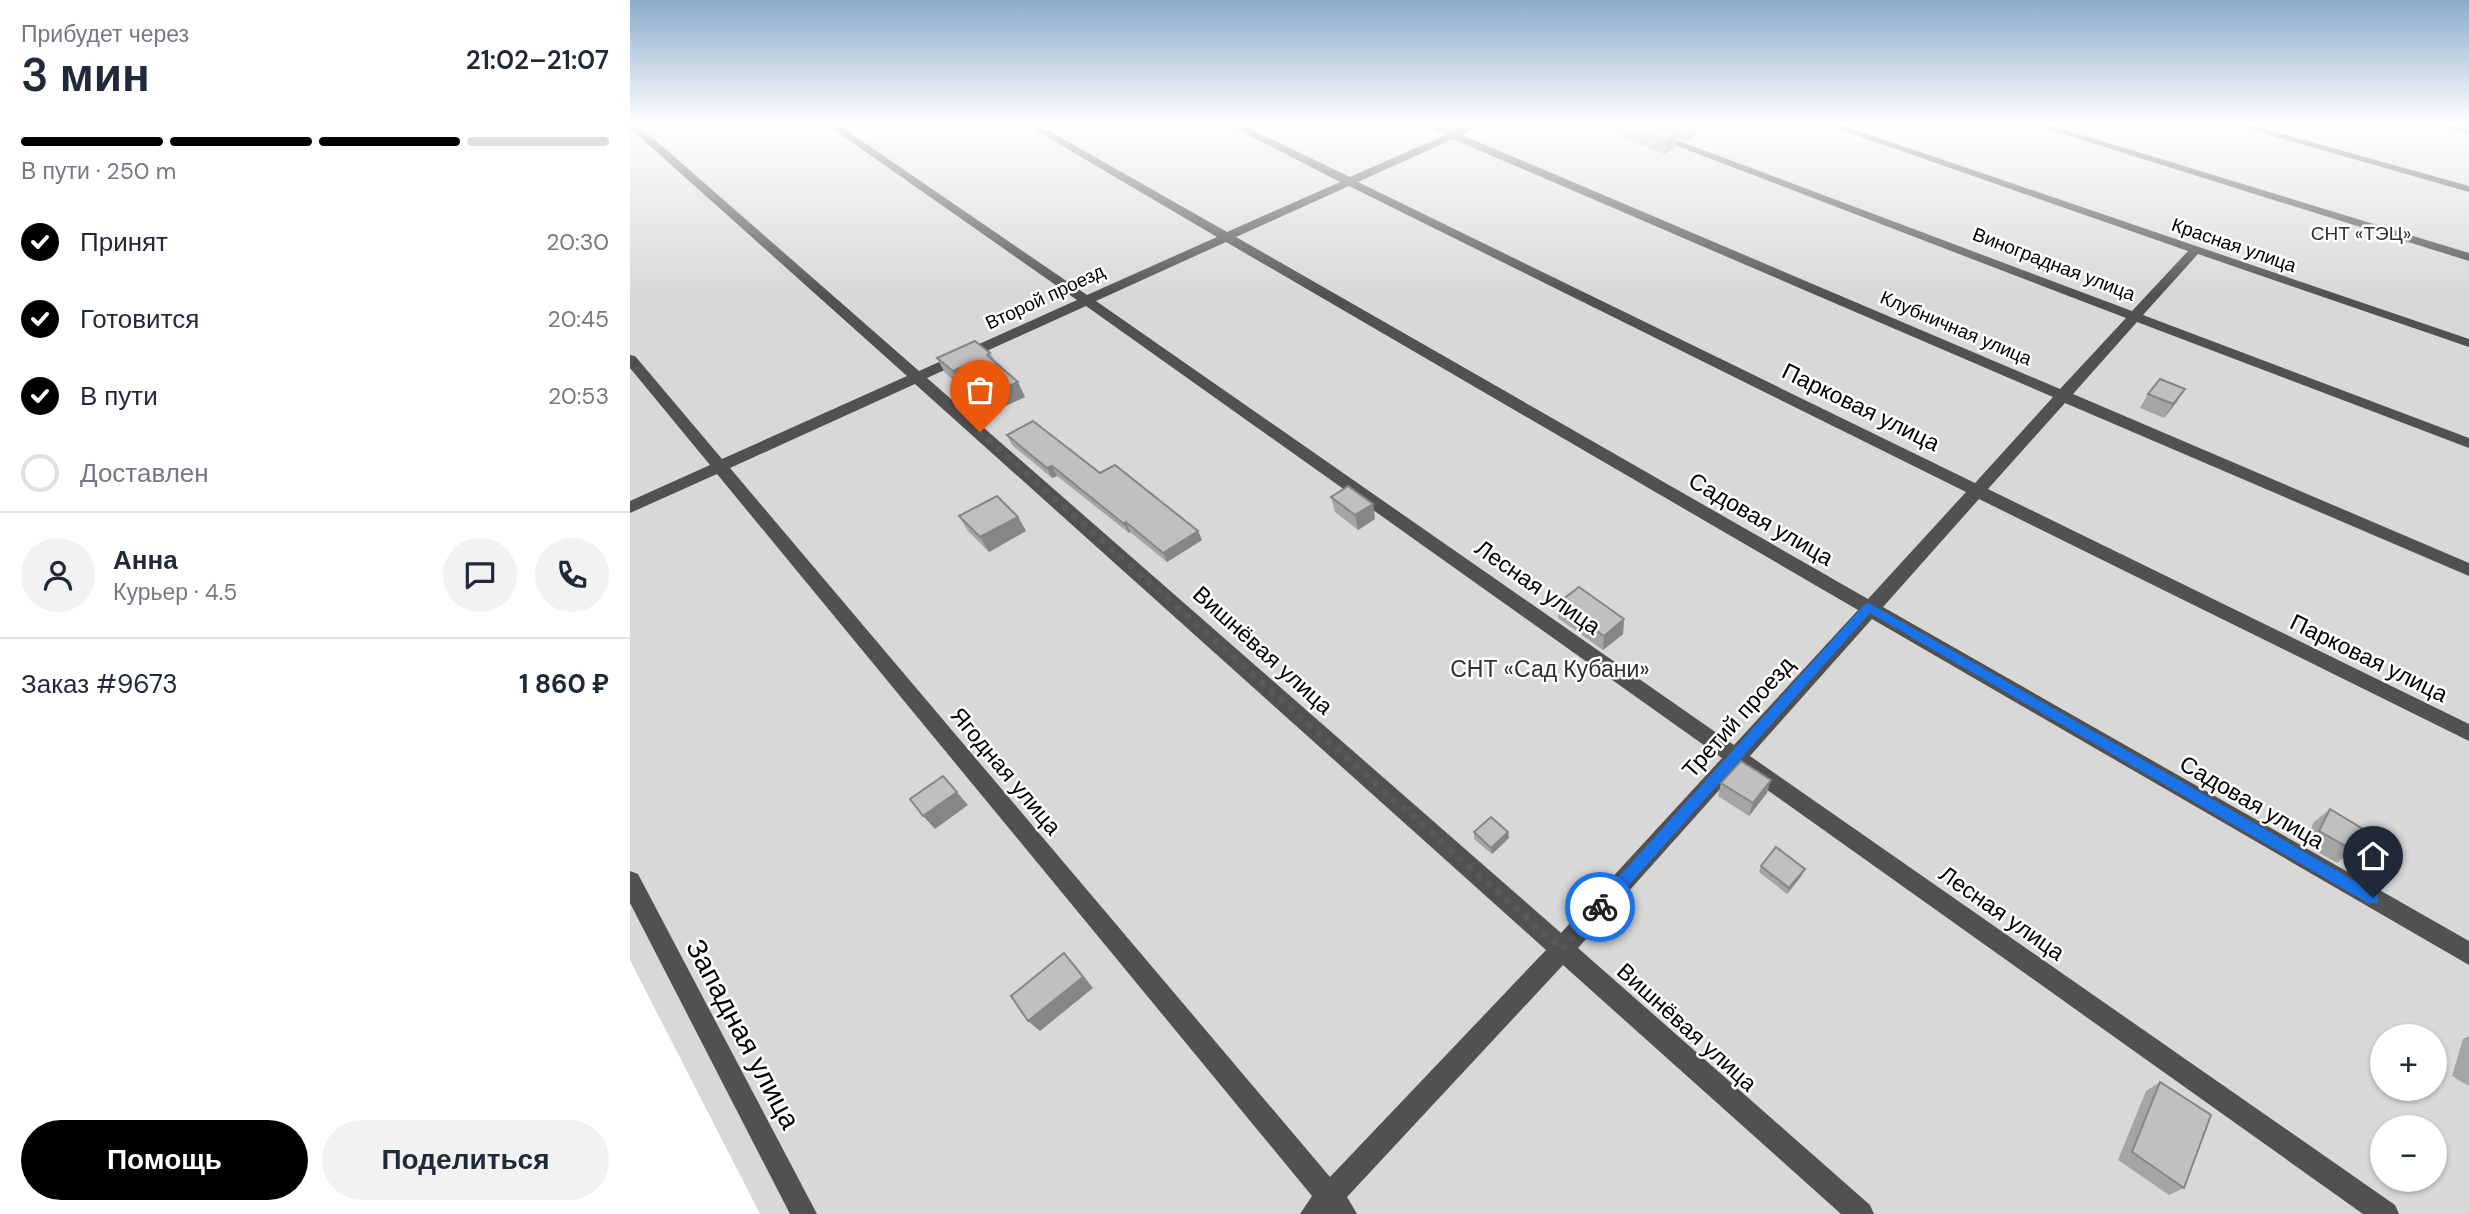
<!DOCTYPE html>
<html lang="ru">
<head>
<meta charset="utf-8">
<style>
  :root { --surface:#fff; --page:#f2f2f3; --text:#1f2937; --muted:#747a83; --line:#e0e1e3; --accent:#000 }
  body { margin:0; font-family:"DM Sans",sans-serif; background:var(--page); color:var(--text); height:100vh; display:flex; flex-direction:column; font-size:26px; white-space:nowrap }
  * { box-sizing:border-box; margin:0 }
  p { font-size:23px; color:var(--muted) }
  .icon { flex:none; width:38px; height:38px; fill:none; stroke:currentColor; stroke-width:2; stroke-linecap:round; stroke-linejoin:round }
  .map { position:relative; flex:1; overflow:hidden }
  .details { display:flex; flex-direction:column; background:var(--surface); width:630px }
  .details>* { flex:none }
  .controls { position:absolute; left:1740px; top:1024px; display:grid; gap:14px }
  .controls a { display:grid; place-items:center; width:77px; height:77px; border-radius:50%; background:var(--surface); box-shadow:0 2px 5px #0004; font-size:35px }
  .pin { position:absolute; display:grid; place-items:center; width:60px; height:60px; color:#fff; margin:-72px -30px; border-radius:50% 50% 50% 0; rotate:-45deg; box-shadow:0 0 7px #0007 }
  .pin .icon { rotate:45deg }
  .courier { position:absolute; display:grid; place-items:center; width:70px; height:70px; margin:-35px; border:5px solid #1a73e8; border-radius:50%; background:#fff; color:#222; box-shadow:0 2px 9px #0007 }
  .head em { font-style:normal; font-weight:600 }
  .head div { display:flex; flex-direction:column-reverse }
  .head { display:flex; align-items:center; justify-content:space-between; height:119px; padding:0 21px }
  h1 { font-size:46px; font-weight:600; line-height:52px }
  .bar { display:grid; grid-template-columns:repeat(4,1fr); gap:10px 7px; align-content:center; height:84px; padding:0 21px }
  .bar i { height:9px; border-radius:5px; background:var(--line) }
  .bar .on { background:var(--accent) }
  .bar p { grid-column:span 4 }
  .line { display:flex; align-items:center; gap:18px; padding:0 21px; border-top:2px solid var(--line) }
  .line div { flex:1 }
  .round { display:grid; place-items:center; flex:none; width:74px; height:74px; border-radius:37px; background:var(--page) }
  ol { padding:0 21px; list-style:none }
  li { display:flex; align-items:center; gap:21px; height:77px }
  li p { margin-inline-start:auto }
  li .icon { padding:7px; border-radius:50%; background:var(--accent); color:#fff; stroke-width:4 }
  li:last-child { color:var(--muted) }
  li i { width:38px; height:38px; border:4px solid var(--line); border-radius:50% }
  .button { display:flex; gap:14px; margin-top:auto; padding:14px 21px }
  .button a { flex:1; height:80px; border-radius:42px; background:var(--accent); color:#fff; font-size:28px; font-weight:600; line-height:80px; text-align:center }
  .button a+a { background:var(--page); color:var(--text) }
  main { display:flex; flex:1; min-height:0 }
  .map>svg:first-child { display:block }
  .green { fill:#d8d8d8; fill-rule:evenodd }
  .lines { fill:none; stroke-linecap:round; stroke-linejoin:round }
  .minor { fill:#515151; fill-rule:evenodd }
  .wall { fill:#a5a5a5 }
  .shaded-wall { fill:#868686 }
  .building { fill:#c0c0c0; stroke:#868686; stroke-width:2 }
  .route { fill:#1a73e8 }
  .done { stroke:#595959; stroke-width:7; stroke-dasharray:0 12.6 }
  .labels { text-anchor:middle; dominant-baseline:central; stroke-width:5; stroke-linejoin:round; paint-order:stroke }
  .far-park-label { font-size:19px; fill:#2f2f2f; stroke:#fff }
  .far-street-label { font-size:19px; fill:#000; stroke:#fff }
  .street-label { font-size:23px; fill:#000; stroke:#fff }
  .park-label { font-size:23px; fill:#2f2f2f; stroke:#fff }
  .near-street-label { font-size:28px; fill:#000; stroke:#fff }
</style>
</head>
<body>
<main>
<section class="details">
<div class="head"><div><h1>3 мин</h1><p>Прибудет через</p></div><em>21:02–21:07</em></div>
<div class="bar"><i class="on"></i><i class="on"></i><i class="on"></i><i></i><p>В пути · 250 m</p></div>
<ol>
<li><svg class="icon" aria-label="check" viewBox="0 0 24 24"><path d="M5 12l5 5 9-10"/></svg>Принят<p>20:30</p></li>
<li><svg class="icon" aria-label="check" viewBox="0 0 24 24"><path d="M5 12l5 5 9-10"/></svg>Готовится<p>20:45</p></li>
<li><svg class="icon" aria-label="check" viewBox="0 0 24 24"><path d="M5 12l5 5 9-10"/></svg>В пути<p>20:53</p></li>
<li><i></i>Доставлен</li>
</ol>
<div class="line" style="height:126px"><a class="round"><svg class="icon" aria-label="person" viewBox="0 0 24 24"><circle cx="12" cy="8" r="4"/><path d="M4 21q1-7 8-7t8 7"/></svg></a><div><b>Анна</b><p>Курьер · 4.5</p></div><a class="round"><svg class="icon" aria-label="chat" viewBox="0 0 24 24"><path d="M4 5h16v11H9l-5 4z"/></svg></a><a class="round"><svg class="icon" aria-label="phone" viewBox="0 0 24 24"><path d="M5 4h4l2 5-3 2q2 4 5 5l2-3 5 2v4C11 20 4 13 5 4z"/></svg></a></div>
<div class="line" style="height:91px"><div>Заказ #9673</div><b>1 860 ₽</b></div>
<div class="button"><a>Помощь</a><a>Поделиться</a></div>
</section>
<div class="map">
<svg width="1839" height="1214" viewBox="0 0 1839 1214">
  <rect width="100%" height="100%" fill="#fff"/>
  <path class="green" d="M0,124h1839v1090h-1709l-130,-254zM1752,1036h52v52h-52zM1752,1127h52v53h-52z"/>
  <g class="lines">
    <g class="minor">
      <path d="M0,124h7l282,247 158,-71 -251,-176h11l250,171 130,-58 -192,-113h12l190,108 113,-50 -113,-58h13l110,53 95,-42 -22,-11h13l17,7 16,-7h13l-20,11 598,254 66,-71 -506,-194h14l498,187 56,-60 -364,-127h14l631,215v8l-271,-93 -55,61 326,123v10l-332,-126 -64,72 396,169v13l-404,-173 -77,86 481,235v17l-490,-242 -96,108 586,334v24l-597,-346 -122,137 645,449 4,9h-36l-625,-445 -160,179 292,257 4,9h-33l-278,-249 -216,232 10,17h-57l12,-18 -595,-722 -87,39v-12l80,-36 -80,-97v-13l5,1 87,103 185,-83 -277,-248zM823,139l600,258 -78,86 -617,-301zM719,186l617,306 -98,107 -632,-362zM596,242l632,368 -124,135 -638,-444zM456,306l636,452 -161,175 -634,-555zM285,384l631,566 -216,227 -600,-709z"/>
      <path d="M1401,124h15l423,129v8z"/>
      <path d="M1601,124h16l222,62v6z"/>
      <path d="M1803,124h16l20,5v6z"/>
      <path d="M0,871l8,3 179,340h-27l-160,-311z"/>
    </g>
  </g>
  <g class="wall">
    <path d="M983,124h68l16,6 -1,6 -9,5 -11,-4 -1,11 -11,6 -39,-16v-4l-12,-5z"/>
    <path d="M360,353l4,7 31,37 -24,11 -30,-28 -10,6 -16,-13 -8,-15z"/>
    <path d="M1555,389l-9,14 -12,15 -24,-10 8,-14z"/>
    <path d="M377,435l93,38 98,58 4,9 -35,22 -37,-30 -1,1 -72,-57 -5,2 -40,-33z"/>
    <path d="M701,497l42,7 2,15 -17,11 -23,-18z"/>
    <path d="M329,516l59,1 8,14 -37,21 -21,-21z"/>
    <path d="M928,603l66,16 -1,15 -20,16 -45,-32z"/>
    <path d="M1091,783l46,10 -18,23 -31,-20z"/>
    <path d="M1700,809l23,41 -16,13 -33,-19 10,-22z"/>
    <path d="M844,832h34l1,6 -17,16 -18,-15z"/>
    <path d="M1131,866l41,9 -15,19 -28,-22z"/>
    <path d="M1839,1036v50l-17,-10 11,-37z"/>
    <path d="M1530,1082l24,106 -15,7 -51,-35 28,-69z"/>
  </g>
  <g class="shaded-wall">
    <path d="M1067,130l-1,6 -9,5 1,-6z"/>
    <path d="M1046,136l-1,12 -11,6 1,-12z"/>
    <path d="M334,366l7,14 -10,6 -8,-15z"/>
    <path d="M388,382l7,15 -24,11 -8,-15z"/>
    <path d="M1555,389l-9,14 -12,15 9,-14z"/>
    <path d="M422,466l5,10 -5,2 -5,-10z"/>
    <path d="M743,504l2,15 -17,11 -3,-15z"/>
    <path d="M388,517l8,14 -37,21 -9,-15z"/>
    <path d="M496,522l4,10 -1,1 -5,-9z"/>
    <path d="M568,531l4,9 -35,22 -4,-9z"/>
    <path d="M994,619l-1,15 -20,16 1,-14z"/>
    <path d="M313,776l25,29 -33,24 -12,-13z"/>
    <path d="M1141,780l-4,13 -18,23 4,-13z"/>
    <path d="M878,832l1,6 -17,16 -1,-6z"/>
    <path d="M1175,869l-3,6 -15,19 2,-6z"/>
    <path d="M434,953l11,12 18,23 -53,43 -12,-10z"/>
  </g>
  <g class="building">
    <path d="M1000,124h14l32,12 -11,6 -39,-16z"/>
    <path d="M1025,124h26l16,6 -9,5z"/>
    <path d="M345,341l15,12 -3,2 31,27 -25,11 -29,-27 -11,5 -16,-13z"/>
    <path d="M1530,379l25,10 -12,15 -25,-10z"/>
    <path d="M403,421l67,52 15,-8 83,66 -35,22 -37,-31 -2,2 -72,-58 -5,2 -40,-33z"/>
    <path d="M718,486l25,18 -18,11 -24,-18z"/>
    <path d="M367,496l21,21 -38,20 -21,-21z"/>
    <path d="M949,587l45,32 -20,17 -46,-33z"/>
    <path d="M1111,761l30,19 -18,23 -32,-20z"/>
    <path d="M313,776l14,16 -34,24 -13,-17z"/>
    <path d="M1700,809l33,20 -10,21 -34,-19z"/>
    <path d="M861,817l17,15 -17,16 -17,-16z"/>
    <path d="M1146,847l29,22 -16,19 -28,-22z"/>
    <path d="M434,953l19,24 -55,44 -17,-25z"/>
    <path d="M1530,1082l51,33 -27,73 -52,-36z"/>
  </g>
  <linearGradient id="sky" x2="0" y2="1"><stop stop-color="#8baccb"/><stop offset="0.42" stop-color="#fff"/><stop offset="1" stop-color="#fff" stop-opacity="0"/></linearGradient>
  <rect width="1839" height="294" fill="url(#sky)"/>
  <path class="route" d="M1239,603l509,291v9h-10l-498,-290 -265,299h-10l-2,-5 2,-4 270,-299z"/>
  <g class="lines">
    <path class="done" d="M350,432l582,517 38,-42"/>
  </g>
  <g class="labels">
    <g class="far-park-label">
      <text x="1731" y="233">СНТ «ТЭЦ»</text>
    </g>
    <g class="far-street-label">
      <text transform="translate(1604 245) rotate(19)">Красная улица</text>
      <text transform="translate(1424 264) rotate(21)">Виноградная улица</text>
      <text transform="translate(415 297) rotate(-25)">Второй проезд</text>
      <text transform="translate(1326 328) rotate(23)">Клубничная улица</text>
    </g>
    <g class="street-label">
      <text transform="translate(1231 407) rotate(26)">Парковая улица</text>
      <text transform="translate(1131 519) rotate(30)">Садовая улица</text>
      <text transform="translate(908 587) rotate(35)">Лесная улица</text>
      <text transform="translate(633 650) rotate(42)">Вишнёвая улица</text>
      <text transform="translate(1739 658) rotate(26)">Парковая улица</text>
      <text transform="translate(1108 717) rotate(-48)">Третий проезд</text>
      <text transform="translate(376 771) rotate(50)">Ягодная улица</text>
      <text transform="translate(1622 802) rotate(30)">Садовая улица</text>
      <text transform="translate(1372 913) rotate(35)">Лесная улица</text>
      <text transform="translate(1057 1027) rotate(42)">Вишнёвая улица</text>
    </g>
    <g class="park-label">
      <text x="920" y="669">СНТ «Сад Кубани»</text>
    </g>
    <g class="near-street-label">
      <text transform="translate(113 1034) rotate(62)">Западная улица</text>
    </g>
  </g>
</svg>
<div class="controls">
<a>+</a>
<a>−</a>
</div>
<div class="pin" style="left:350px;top:432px;background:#ea580c"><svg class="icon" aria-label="bag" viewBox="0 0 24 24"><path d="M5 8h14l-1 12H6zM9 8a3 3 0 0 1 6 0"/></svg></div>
<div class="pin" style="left:1743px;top:898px;background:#1f2937"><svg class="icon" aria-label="home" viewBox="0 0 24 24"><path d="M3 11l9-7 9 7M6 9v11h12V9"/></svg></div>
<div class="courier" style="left:970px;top:907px"><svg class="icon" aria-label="bike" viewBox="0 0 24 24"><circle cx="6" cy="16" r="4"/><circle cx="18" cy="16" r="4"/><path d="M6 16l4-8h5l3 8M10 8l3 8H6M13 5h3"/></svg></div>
</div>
</main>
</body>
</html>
